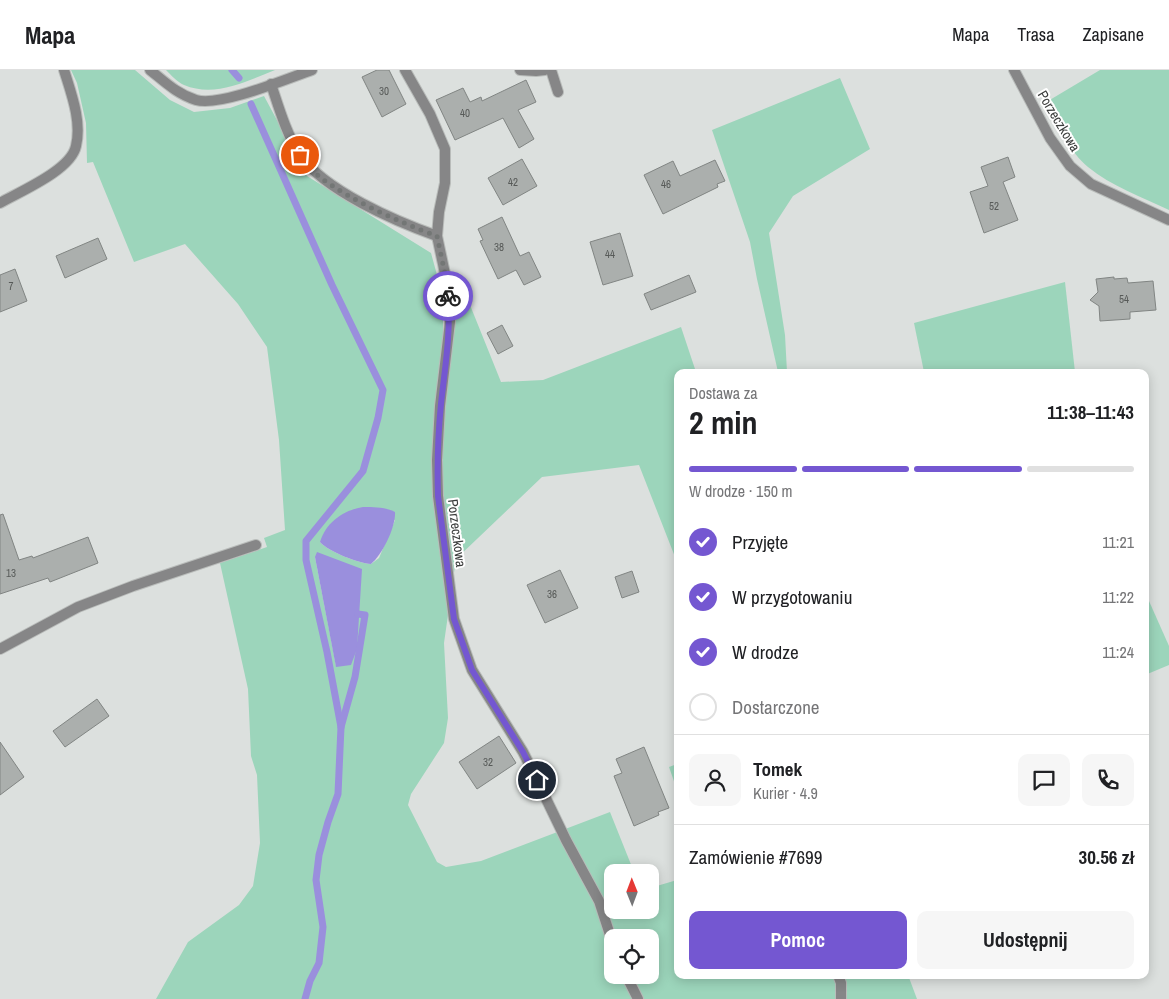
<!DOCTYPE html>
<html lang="pl">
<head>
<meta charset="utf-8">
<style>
  :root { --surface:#fff; --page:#f6f6f6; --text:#202124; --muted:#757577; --line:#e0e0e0; --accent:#7457d1 }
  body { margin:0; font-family:"Archivo Narrow",sans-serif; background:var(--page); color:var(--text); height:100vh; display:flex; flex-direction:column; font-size:19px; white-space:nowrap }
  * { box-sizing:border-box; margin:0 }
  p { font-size:16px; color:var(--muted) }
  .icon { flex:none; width:28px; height:28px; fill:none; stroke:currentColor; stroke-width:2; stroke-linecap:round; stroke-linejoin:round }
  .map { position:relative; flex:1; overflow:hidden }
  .sheet { position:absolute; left:674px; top:299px; width:475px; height:610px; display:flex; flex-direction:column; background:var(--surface); border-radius:10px; box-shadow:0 2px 12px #0003 }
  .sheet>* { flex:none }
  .needle { width:32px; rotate:359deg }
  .tools { position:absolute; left:604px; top:794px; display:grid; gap:10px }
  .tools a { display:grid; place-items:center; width:55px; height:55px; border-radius:10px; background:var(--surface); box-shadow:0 2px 12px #0003; font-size:25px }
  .pin { position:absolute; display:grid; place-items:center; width:42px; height:42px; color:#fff; margin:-21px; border:2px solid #fff; border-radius:50%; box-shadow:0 1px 5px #0007 }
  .courier { position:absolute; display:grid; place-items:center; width:50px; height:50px; margin:-25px; border:4px solid #7457d1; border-radius:50%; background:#fff; color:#222; box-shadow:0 1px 6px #0007 }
  .head em { font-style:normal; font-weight:700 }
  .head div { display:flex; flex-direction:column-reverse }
  .head { display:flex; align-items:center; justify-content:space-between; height:85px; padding:0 15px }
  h1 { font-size:32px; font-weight:700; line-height:38px }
  .bar { display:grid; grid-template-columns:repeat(4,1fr); gap:8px 5px; align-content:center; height:60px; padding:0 15px }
  .bar i { height:6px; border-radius:4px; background:var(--line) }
  .bar .selected { background:var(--accent) }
  .bar p { grid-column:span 4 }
  .line { display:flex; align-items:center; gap:12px; padding:0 15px; border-top:1px solid var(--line) }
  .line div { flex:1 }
  .round { display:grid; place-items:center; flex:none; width:52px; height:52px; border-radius:10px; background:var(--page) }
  ol { padding:0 15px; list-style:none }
  li { display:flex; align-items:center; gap:15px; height:55px }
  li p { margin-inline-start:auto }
  li .icon { padding:5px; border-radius:50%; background:var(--accent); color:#fff; stroke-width:4 }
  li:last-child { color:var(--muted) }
  li i { width:28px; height:28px; border:2px solid var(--line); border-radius:50% }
  .cta { display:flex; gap:10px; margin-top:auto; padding:10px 15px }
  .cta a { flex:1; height:58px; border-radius:10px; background:var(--accent); color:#fff; font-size:20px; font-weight:700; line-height:58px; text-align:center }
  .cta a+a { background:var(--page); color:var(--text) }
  header { display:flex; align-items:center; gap:30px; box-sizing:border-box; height:70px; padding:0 25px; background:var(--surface); border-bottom:1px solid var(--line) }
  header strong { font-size:24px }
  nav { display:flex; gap:28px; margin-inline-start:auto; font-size:18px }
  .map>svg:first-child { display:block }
  .green { fill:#9cd5bb; fill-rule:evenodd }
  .water { fill:#9a8fdd }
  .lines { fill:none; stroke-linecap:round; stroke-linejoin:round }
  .stream { stroke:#9a8fdd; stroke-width:7 }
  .building { fill:#abafad; stroke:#818583 }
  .service-casing { stroke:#b9bcba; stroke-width:12 }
  .minor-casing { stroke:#b9bcba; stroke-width:12 }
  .service { stroke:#868687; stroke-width:10 }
  .minor { stroke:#868687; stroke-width:10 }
  .done { stroke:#737675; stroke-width:5; stroke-dasharray:0 9 }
  .route { stroke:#7457d1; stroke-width:6 }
  .labels { text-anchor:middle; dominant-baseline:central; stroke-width:4; stroke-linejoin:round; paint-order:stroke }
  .number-label { font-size:11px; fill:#575a58 }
  .street-label { font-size:14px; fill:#3b3d3c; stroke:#fff }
</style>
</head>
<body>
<header>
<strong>Mapa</strong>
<nav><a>Mapa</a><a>Trasa</a><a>Zapisane</a></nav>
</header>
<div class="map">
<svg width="1169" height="929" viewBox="0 0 1169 929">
  <rect width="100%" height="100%" fill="#dce0de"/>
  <g class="green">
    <path d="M71,0h64l35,30 24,12 36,-4 34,-12 43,80 124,77 9,33 3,31v65l10,-43 1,-30 16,-4 31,77 42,-2 138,-53 15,45h-18l-1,190 -38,-97 -97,12 -86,82 -12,84 4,75 -4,25 -33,51 -3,11 29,57 9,5 35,-6 129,-49 24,60h-22v38h38v-22l27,-8 1,95h230l9,24h-761l32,-57 51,-37 14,-19 7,-43 -3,-68 -6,-19 -3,-67 -28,-126 47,-16 -3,-9 21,-8 -6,-90 -12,-93 -29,-43 -53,-60 -51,18 -41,-100 -6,1 -1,-40 -9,-40zM395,450l-16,38 -8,6c-13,-1 -42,-12 -51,-22zM315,487l46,20 -3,37 -22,52zM612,868h38v37h-38z"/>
    <path d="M166,0h109c-28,11 -60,28 -91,15 -7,-3 -13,-10 -18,-15z"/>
    <path d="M1100,0h69v140c-27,-13 -58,-24 -81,-43 -16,-13 -34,-45 -45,-63z"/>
    <path d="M840,8l30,71 -77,47 -24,37 16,102 2,37h-9l-21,-93 -7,-37 -38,-112z"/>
    <path d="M1065,212l10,90h-151l-10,-49z"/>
    <path d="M1145,522l24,54v19l-24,10z"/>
    <path d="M677,694h1l-1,26 -8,-23z"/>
  </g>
  <g class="water">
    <path d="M363,437c12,0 22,0 32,5 1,15 -13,43 -24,52 -13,-1 -42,-12 -51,-22 6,-20 24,-32 43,-35z"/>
    <path d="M317,482l45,17 -5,80 -6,16 -15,2 -21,-110z"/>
  </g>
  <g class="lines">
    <g class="stream">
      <path d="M232,0l7,8"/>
      <path d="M251,34l81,181 51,105 -5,28 -15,53 -57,70v19l21,92 14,75"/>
      <path d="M305,929l5,-18 9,-18 4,-36 -7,-47 3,-25 9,-33 10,-28 3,-67 14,-50 10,-62 -7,-1"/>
    </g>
  </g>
  <g class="building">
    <path d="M377,0h12l17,34 -24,13 -20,-40z"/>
    <path d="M526,10l10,22 -18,8 16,29 -15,9 -16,-30 -48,22 -19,-40 27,-12 7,14 11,-5 1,4z"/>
    <path d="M1008,87l7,20 -12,5 15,38 -34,13 -14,-41 18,-6 -7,-19z"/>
    <path d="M522,89l15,27 -34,19 -15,-27z"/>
    <path d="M715,90l10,21 -8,3 1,3 -55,27 -19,-39 29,-14 7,15z"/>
    <path d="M502,147l18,39 9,-4 12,25 -17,8 -8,-15 -18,9 -18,-38 3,-1 -5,-11z"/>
    <path d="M620,163l13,43 -30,9 -13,-43z"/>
    <path d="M98,168l9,21 -42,19 -9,-22z"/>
    <path d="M15,199l12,32 -27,11v-37z"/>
    <path d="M689,205l7,17 -45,18 -7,-16z"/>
    <path d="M1114,207v2l13,-1 1,5 25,-2 3,29 -26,2v7l-30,2 -1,-15 -9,-6 8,-8 -2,-13z"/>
    <path d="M502,255l11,21 -15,8 -11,-21z"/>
    <path d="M3,444l16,46 13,-4 1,2 55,-21 10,26 -48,19 -2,-4 -48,16v-79z"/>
    <path d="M560,500l18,38 -33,15 -18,-38z"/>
    <path d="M632,501l7,21 -17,6 -7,-21z"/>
    <path d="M97,629l12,17 -44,31 -12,-16z"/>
    <path d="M499,666l17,27 -39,26 -18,-27z"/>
    <path d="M0,672l24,35 -24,18z"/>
    <path d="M644,677l25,61 -11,4 1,3 -25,11 -20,-50 8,-3 -6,-14z"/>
  </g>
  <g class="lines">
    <defs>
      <g id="service">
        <path d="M551,0l7,22"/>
        <path d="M271,14c8,24 15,49 29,71 25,36 95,66 137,81"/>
        <path d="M0,579l78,-42 55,-21 123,-41"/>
        <path d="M537,710l29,60 33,61 13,40"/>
        <path d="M626,905l12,24"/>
        <path d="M838,905l3,8v16"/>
      </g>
      <g id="minor">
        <path d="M150,0c15,12 27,24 46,30 24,7 90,-21 116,-30"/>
        <path d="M405,0l25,44 15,35v34l-6,29 -2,24 10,47 3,39 -10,84 -3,54 1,36 16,123 18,51 51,82 14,28"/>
        <path d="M520,0l16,1 9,-1"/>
        <path d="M1014,0l36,68 20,28 21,18 78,36"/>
        <path d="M0,133c21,-12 71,-33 76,-57 6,-25 -5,-53 -12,-76"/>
      </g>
    </defs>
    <use href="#service" class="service-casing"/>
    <use href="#minor" class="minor-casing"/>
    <use href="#service" class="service"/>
    <use href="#minor" class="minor"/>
  </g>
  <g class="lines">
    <path class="done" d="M300,85c7,7 13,17 21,23 31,23 80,45 116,58l10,47 1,13"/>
    <path class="route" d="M448,226c3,37 -3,71 -7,108 -3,30 -4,61 -3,92l16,123 18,51 51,82 14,28"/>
  </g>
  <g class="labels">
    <g class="number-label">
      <text x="384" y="21">30</text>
      <text x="465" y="43">40</text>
      <text x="513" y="112">42</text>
      <text x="666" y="114">46</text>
      <text x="994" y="136">52</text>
      <text x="499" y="177">38</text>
      <text x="610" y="184">44</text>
      <text x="11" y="216">7</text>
      <text x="1124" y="229">54</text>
      <text x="11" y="503">13</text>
      <text x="552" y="524">36</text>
      <text x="488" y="692">32</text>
    </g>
    <g class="street-label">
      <text transform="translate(1059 51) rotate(59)">Porzeczkowa</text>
      <text transform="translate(457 463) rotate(83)">Porzeczkowa</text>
    </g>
  </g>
</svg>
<div class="tools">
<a><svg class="needle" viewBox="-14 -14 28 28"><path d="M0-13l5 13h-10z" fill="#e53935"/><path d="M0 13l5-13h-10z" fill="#757577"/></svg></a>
<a><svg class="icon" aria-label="locate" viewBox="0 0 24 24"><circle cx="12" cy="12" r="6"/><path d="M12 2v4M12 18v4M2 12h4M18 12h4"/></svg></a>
</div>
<div class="pin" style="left:300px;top:85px;background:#ea580c"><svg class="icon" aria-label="bag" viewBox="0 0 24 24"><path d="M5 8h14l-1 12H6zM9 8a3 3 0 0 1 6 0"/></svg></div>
<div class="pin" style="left:537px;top:710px;background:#1f2937"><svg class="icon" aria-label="home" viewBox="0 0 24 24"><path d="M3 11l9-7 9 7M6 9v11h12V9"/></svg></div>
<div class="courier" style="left:448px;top:226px"><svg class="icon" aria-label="bike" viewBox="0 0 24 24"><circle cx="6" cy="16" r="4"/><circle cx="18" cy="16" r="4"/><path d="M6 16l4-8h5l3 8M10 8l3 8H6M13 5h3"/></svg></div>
<section class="sheet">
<div class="head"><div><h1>2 min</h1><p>Dostawa za</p></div><em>11:38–11:43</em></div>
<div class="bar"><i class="selected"></i><i class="selected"></i><i class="selected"></i><i></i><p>W drodze · 150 m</p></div>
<ol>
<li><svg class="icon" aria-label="check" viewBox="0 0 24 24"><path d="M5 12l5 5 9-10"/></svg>Przyjęte<p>11:21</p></li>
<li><svg class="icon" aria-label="check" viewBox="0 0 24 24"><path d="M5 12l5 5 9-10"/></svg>W przygotowaniu<p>11:22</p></li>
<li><svg class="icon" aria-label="check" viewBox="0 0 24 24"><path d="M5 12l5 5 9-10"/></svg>W drodze<p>11:24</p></li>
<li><i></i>Dostarczone</li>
</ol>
<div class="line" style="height:90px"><a class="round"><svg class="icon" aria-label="person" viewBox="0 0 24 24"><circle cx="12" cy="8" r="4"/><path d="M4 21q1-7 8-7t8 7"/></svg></a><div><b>Tomek</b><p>Kurier · 4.9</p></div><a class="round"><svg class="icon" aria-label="chat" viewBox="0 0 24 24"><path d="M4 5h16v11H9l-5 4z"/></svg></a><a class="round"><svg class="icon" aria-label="phone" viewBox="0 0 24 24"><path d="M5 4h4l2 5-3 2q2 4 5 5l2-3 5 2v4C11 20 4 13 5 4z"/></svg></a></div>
<div class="line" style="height:65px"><div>Zamówienie #7699</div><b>30.56 zł</b></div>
<div class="cta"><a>Pomoc</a><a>Udostępnij</a></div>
</section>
</div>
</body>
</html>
